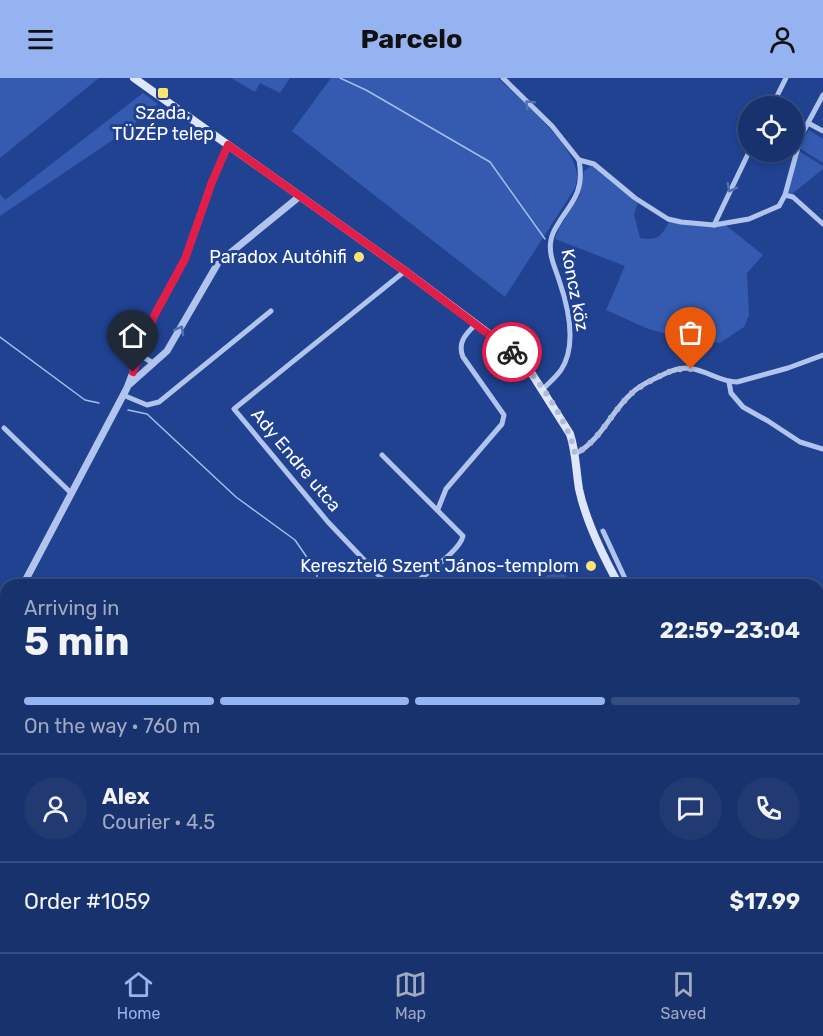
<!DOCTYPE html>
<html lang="en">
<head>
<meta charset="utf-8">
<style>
  :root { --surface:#18326d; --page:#213a72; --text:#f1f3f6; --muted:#9faac2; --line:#364d80; --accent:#95b2f1 }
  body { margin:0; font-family:Rubik,sans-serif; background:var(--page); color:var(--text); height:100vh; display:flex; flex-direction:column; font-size:22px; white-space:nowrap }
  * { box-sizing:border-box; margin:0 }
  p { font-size:20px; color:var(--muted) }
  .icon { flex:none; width:33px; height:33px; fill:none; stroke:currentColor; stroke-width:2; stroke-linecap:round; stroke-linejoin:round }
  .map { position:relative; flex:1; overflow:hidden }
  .drawer { position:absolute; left:0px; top:501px; width:824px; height:374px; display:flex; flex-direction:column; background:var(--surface); border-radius:18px 18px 0 0; box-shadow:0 3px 9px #0003,0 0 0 2px var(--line) }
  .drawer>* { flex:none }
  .fabs { position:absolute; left:738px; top:18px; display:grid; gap:12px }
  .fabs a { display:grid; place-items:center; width:66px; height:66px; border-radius:50%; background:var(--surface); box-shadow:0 3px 9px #0003,0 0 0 2px var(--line); font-size:30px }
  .pin { position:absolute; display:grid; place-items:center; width:51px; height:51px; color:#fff; margin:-62px -26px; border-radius:50% 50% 50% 0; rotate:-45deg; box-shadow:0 0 6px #0007 }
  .pin .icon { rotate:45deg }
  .courier { position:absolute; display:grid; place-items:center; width:60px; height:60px; margin:-30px; border:4px solid #e11d48; border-radius:50%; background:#fff; color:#222; box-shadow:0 2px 8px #0007 }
  .summary em { font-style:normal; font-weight:700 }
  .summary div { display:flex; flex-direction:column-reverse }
  .summary { display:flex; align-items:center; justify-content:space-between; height:102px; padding:0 24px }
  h1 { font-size:39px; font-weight:700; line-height:45px }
  .bar { display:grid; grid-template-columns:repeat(4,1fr); gap:9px 6px; align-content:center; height:72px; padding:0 24px }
  .bar i { height:8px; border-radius:4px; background:var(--line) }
  .bar .current { background:var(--accent) }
  .bar p { grid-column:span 4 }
  .line { display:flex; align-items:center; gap:15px; padding:0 24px; border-top:2px solid var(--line) }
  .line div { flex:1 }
  .round { display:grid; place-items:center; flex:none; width:63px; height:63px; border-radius:32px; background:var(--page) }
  header { display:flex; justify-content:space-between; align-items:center; height:78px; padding:0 24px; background:var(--accent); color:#111; font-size:27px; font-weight:700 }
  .tab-bar { display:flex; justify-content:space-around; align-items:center; height:84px; border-top:2px solid var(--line); background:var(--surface); font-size:16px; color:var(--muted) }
  .tab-bar a { display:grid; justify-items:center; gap:3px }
  .tab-bar .current { color:var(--accent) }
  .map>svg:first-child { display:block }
  .green { fill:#345baf }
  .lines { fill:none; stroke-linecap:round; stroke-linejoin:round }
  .stream { stroke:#a5bdee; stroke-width:1.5 }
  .minor { stroke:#b1c4ed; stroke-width:5 }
  .tertiary { stroke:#b1c4ed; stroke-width:7 }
  .secondary { stroke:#dde6fa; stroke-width:8 }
  .oneway { stroke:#5370b1 }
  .done { stroke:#b1bdd8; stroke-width:6; stroke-dasharray:0 10.8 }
  .route { stroke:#e11d48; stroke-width:8 }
  .poi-dot { fill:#fae572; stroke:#204291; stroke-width:2 }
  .labels { text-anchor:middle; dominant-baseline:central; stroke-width:6; stroke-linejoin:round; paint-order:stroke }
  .poi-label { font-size:18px; fill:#fff; stroke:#204291; text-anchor:end }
  .street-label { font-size:18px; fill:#fff; stroke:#204291 }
</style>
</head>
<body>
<header><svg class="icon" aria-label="menu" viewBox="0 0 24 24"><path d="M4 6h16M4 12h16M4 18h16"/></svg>Parcelo<svg class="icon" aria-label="person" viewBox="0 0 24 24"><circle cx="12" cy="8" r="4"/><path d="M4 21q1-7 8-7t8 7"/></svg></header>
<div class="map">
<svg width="823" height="874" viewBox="0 0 823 874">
  <rect width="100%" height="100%" fill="#204291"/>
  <g class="green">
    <path d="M0,0h99l-99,80z"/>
    <path d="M231,0h59l-10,15 -20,-10 -5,9z"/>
    <path d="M331,0h167c21,21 77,67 79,97 0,4 -1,9 -2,13l-70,109 -213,-166z"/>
    <path d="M143,15l15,11 -35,29 -123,83v-22l5,6z"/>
    <path d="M809,52l14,9v24l-25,-16z"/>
    <path d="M797,72l26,16v3l-31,25 -5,-2z"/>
    <path d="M591,88l4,1 43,36 -4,11 6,24c18,4 22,-3 30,-18 18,6 33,7 53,3l40,32 -16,18 2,42 -5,12 -24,16 -47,-7 -27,-8 -40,-18 19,-44 -70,-27 4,-11 21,-33 4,-24z"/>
    <path d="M552,485l24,22h-40l15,-13 -1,-2 -17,14 -2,-3z"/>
    <path d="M368,869h55l8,5h-60z"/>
  </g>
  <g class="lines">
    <g class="stream">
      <path d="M340,0l26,12 124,72 55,77"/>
      <path d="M0,259l85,63 14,3"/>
      <path d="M128,332l19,4 89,83 59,43 22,32v13"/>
    </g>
    <g class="minor">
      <path d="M503,0l49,48 27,34 15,4 41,34 33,21 13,3 33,3 35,-6 30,-13 6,-11 16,-59 22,-41"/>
      <path d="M772,28l14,-28"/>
      <path d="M808,45l15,8"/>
      <path d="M785,117l8,2 30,27"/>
      <path d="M714,147l35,-73"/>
      <path d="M140,277l13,8"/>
      <path d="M729,304l2,11 12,14 25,14 32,21 23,7"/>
      <path d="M542,312c7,-7 14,-13 19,-20 17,-26 7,-64 -2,-90 -4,-13 -11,-26 -8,-40 1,-8 6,-14 10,-21 15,-21 23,-32 18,-59"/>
      <path d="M123,317l24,10 12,-3 112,-91"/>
      <path d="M4,350l66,64"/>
      <path d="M575,376c26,-13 36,-43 57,-61 7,-7 16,-11 24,-15 10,-5 20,-10 31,-10 18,1 32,14 50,14l51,-14 35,-13"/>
      <path d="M382,377l81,81c-3,15 -38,38 -50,49"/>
      <path d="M438,431l8,-20 56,-65 2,-9 -41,-58c-6,-15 3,-23 13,-33"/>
      <path d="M603,453l25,54"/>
      <path d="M26,500l7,7"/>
      <path d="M388,507l-60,-63 -94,-113 171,-138"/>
      <path d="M0,642l6,6"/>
      <path d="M818,795l5,2"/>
      <path d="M159,868l5,6"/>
      <path d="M322,868l4,6"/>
      <path d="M615,868l3,6"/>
      <path d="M109,874l6,-6"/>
      <path d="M569,874l8,-6"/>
    </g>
    <g class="tertiary">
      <path d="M130,306l37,-33 51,-88 82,-67"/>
      <path d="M23,507l104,-197 27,-72 31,-57 27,-77 16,-37"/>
      <path d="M0,563l6,-17"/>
      <path d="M0,818l6,26"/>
      <path d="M12,868l1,6"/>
    </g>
    <g class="secondary">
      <path d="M134,0l271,193 96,72 21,19 10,12 38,60c6,18 6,37 9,55 7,33 24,67 40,96"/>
      <path d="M818,861l5,9"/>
    </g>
  </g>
  <defs><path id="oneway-chevron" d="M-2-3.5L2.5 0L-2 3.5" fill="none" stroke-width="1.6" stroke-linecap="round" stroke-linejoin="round" transform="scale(1.5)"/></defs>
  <g class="oneway">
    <use href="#oneway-chevron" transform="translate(529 26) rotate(-136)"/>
    <use href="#oneway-chevron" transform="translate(731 110) rotate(117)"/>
    <use href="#oneway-chevron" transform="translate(180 252) rotate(-61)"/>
  </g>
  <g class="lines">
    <path class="done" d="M512,274c22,20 59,73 63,102 25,-13 36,-42 57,-61 8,-7 18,-12 28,-17 9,-5 20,-8 31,-7"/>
    <path class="route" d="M133,294l21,-56 31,-57 27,-77 16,-37 177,126 107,81"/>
  </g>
  <g class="poi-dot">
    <rect x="157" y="9" width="12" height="12" rx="3"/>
    <circle cx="359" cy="179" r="6"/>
    <circle cx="591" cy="488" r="6"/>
  </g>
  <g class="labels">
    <g class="poi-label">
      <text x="163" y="35" text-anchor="middle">Szada,<tspan x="163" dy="21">TÜZÉP telep</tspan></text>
      <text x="347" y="179">Paradox Autóhifi</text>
      <text x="579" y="488">Keresztelő Szent János-templom</text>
    </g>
    <g class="street-label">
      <text transform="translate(575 212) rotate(79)">Koncz köz</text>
      <text transform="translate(296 382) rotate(50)">Ady Endre utca</text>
    </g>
  </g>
</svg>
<div class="fabs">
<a><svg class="icon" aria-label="locate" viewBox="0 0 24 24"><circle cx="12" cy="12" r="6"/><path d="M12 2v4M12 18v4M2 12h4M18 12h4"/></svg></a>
</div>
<div class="pin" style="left:691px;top:291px;background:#ea580c"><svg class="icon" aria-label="bag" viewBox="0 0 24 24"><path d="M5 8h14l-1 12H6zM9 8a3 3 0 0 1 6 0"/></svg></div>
<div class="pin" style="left:133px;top:294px;background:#1f2937"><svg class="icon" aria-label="home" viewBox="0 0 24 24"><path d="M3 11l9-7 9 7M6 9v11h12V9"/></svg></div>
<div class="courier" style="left:512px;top:274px"><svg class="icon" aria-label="bike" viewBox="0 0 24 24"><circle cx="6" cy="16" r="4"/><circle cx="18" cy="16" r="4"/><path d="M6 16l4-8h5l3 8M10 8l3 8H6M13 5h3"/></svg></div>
<section class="drawer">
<div class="summary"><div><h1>5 min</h1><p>Arriving in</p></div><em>22:59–23:04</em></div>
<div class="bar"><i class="current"></i><i class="current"></i><i class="current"></i><i></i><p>On the way · 760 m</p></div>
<div class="line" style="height:108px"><a class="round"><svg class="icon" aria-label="person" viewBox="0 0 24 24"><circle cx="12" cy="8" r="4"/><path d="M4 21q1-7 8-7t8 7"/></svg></a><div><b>Alex</b><p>Courier · 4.5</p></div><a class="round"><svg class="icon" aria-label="chat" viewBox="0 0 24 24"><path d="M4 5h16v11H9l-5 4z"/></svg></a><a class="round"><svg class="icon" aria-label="phone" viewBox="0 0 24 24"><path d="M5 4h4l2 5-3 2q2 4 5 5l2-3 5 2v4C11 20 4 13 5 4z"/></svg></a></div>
<div class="line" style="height:78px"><div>Order #1059</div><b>$17.99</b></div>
</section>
</div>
<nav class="tab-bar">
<a class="current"><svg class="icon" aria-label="home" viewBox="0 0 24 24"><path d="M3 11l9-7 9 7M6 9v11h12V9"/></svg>Home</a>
<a><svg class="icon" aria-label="map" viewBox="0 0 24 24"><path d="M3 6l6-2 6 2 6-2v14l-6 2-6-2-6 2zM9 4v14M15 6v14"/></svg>Map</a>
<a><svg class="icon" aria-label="saved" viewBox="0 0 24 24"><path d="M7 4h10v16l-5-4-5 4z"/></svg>Saved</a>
</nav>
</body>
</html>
